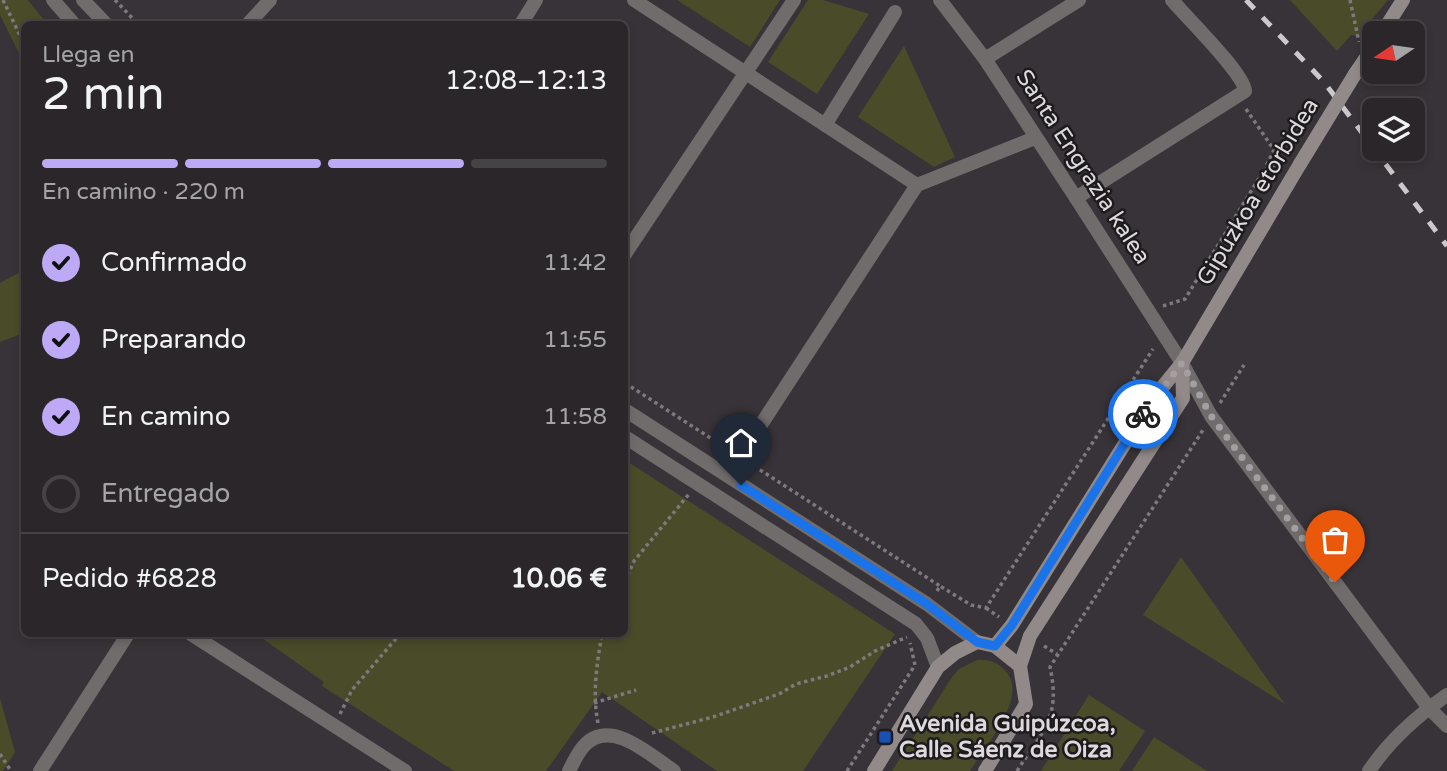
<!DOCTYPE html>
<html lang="es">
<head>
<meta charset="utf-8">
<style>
  :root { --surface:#2a262a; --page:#322e32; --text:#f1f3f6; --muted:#a5a5a8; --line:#464347; --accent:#bda9f5 }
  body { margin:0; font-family:"Varela Round",sans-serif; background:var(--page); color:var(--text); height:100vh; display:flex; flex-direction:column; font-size:26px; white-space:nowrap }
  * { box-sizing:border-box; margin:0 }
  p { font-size:23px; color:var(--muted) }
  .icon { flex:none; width:38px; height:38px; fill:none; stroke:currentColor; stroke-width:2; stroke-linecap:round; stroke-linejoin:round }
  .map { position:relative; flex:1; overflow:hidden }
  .details { position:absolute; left:21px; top:21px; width:607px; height:616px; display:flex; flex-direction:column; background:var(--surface); border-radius:10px; box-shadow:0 4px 10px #0003,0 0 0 2px var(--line) }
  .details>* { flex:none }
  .needle { width:46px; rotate:257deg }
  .tools { position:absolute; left:1362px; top:21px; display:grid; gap:14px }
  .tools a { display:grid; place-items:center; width:63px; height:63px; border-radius:10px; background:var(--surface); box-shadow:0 4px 10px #0003,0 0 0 2px var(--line); font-size:35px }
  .pin { position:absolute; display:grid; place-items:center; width:60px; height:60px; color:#fff; margin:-72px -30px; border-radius:50% 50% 50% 0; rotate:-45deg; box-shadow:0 0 7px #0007 }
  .pin .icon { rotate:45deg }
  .courier { position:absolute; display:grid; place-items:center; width:70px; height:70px; margin:-35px; border:5px solid #1a73e8; border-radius:50%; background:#fff; color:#222; box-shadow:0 2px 9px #0007 }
  .headline em { font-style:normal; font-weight:600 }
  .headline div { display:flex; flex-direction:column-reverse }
  .headline { display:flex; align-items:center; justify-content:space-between; height:119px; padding:0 21px }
  h1 { font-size:46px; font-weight:600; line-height:52px }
  .bar { display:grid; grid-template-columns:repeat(4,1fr); gap:10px 7px; align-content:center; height:84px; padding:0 21px }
  .bar i { height:9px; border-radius:5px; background:var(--line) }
  .bar .active { background:var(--accent) }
  .bar p { grid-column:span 4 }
  .line { display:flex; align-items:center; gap:18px; padding:0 21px; border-top:2px solid var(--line) }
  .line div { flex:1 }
  ol { padding:0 21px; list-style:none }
  li { display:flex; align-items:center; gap:21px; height:77px }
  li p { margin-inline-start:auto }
  li .icon { padding:7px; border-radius:50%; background:var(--accent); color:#111; stroke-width:4 }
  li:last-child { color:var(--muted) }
  li i { width:38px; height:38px; border:4px solid var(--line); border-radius:50% }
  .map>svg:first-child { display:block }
  .green { fill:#494b29 }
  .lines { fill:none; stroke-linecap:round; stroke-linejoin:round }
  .path { stroke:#7d797d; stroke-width:3.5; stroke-dasharray:3.5 3.5; stroke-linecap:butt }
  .street { stroke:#706c6b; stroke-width:14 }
  .secondary { stroke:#918a89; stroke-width:14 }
  .rail { stroke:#ccc8cc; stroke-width:5; stroke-dasharray:12 12; stroke-linecap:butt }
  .secondary-bridge { stroke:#918a89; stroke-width:14 }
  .done { stroke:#a39fa3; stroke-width:7; stroke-dasharray:0 12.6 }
  .route { stroke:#1a73e8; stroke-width:9 }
  .transit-dot { fill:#1a4fb4; stroke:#1e1b1e; stroke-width:2.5 }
  .labels { text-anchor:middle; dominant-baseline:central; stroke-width:5; stroke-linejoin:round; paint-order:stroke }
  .street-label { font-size:23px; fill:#ddd9dd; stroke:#1e1b1e }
  .poi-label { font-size:23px; font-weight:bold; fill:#ddd9dd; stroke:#1e1b1e; text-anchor:start }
</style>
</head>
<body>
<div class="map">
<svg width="1447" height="771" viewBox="0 0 1447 771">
  <rect width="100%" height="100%" fill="#383338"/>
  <g class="green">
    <path d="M0,0h28l19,24h-23v39l-24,-48z"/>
    <path d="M677,0h103l-30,47z"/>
    <path d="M808,0h15l46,14 -52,80 -49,-32z"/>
    <path d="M1290,0h98l-30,36 -7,-1 -14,16z"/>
    <path d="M904,46l51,111 -21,10 -76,-50z"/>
    <path d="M24,270v63l-24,9v-59z"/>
    <path d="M625,460l270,174 -92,137h-86l-115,-79 -56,79h-92l-132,-85 2,-4 -68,-48h369z"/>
    <path d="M1181,557l104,147 -142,-89z"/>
    <path d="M977,660c13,-1 22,3 30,13 21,25 -23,75 -37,98h-78l60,-94 7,-8z"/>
    <path d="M1089,695l56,36 -26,40h-78z"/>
    <path d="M0,698l15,54 -12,19h-3z"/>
    <path d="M1154,737l53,34h-75z"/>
  </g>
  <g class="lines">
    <g class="path">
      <path d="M3,0l21,44"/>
      <path d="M115,0l23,24"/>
      <path d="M1350,0l9,42"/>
      <path d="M1246,109l28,41 -9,18"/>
      <path d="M1163,306l22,-7 79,-129 18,-8"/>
      <path d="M625,383l101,65"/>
      <path d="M1220,403l24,-38"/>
      <path d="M754,466l186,120"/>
      <path d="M625,582l9,-21 55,-67"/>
      <path d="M937,591l3,-5 31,19 15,3 167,-259"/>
      <path d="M986,608l13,9"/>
      <path d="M1044,646l13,8"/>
      <path d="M594,703l42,-13"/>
      <path d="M340,714l12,-24 48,-56"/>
      <path d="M598,723c-6,-30 -1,-60 4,-89"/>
      <path d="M652,733l61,-16 66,-23 17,-10 31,-8 23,-9 25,-16 32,-14"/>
      <path d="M0,754l11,17"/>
      <path d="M847,771l68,-106 -5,-22"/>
      <path d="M1017,771c26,-41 44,-53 33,-104l153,-237"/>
    </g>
    <g class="street">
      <path d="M53,0l21,24"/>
      <path d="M83,0l23,24"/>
      <path d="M634,0l283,185"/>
      <path d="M940,0l45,59 91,139 106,165 29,53 218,292 18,18"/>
      <path d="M248,24l22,-24"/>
      <path d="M521,24l15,-24"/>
      <path d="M985,59l94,-59"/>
      <path d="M825,125l70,-113"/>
      <path d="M1076,198l169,-107c-1,-18 -59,-74 -73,-91"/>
      <path d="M625,254l169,-254"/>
      <path d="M625,410l302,194 50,38"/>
      <path d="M625,437l291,187 11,14 11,29"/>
      <path d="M740,457l177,-272 118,-47"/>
      <path d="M191,634l214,137"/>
      <path d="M40,771l88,-137"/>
      <path d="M569,771c4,-8 8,-17 14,-24 26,-31 67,8 91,24"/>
      <path d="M1369,771c20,-30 48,-55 78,-76"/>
    </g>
    <g class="secondary">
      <path d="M1382,33l21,-33"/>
      <path d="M1355,74l19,-28"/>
      <path d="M995,646l17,-21 140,-225 30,-37 118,-199"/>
      <path d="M1020,666l10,-30 153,-238 -1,-35"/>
      <path d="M874,771l64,-104 17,-14 22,-11 18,4 25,20 6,38 -41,67"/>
    </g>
    <path class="rail" d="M1246,0l78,82 123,164"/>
    <path class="secondary-bridge" d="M1300,164l55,-90"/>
  </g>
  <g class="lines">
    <path class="done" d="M1143,414l39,-51 29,53 124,166"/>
    <path class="route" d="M741,485l186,119 50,38 18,4 17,-21 131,-211"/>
  </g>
  <rect class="transit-dot" x="878" y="730" width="14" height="14" rx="3.5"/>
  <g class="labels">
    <g class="street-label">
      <text transform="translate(1083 167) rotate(57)">Santa Engrazia kalea</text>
      <text transform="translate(1258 192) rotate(-59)">Gipuzkoa etorbidea</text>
    </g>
    <g class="poi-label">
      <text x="899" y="724">Avenida Guipúzcoa,<tspan x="899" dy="26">Calle Sáenz de Oiza</tspan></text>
    </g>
  </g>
</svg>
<div class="tools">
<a><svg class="needle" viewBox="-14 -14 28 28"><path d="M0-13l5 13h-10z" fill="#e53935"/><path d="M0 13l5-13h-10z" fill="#a5a5a8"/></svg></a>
<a><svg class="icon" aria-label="layers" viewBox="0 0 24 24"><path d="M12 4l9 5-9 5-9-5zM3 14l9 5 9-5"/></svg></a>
</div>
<div class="pin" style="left:1335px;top:582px;background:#ea580c"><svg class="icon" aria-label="bag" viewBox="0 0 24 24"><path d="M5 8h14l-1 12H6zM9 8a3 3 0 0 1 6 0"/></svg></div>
<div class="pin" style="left:741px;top:485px;background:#1f2937"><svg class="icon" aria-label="home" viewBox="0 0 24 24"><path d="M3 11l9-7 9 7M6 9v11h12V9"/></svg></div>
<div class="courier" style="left:1143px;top:414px"><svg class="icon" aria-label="bike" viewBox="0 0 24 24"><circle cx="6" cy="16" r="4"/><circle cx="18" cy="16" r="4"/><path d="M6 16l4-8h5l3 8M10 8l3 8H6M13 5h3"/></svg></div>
<section class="details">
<div class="headline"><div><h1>2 min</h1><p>Llega en</p></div><em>12:08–12:13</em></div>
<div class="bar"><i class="active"></i><i class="active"></i><i class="active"></i><i></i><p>En camino · 220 m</p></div>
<ol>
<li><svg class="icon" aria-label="check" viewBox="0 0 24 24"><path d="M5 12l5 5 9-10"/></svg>Confirmado<p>11:42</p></li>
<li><svg class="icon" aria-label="check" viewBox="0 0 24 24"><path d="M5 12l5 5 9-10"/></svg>Preparando<p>11:55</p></li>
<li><svg class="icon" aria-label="check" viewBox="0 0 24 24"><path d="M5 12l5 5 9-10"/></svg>En camino<p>11:58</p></li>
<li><i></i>Entregado</li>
</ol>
<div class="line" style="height:91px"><div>Pedido #6828</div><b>10.06 €</b></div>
</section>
</div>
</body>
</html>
